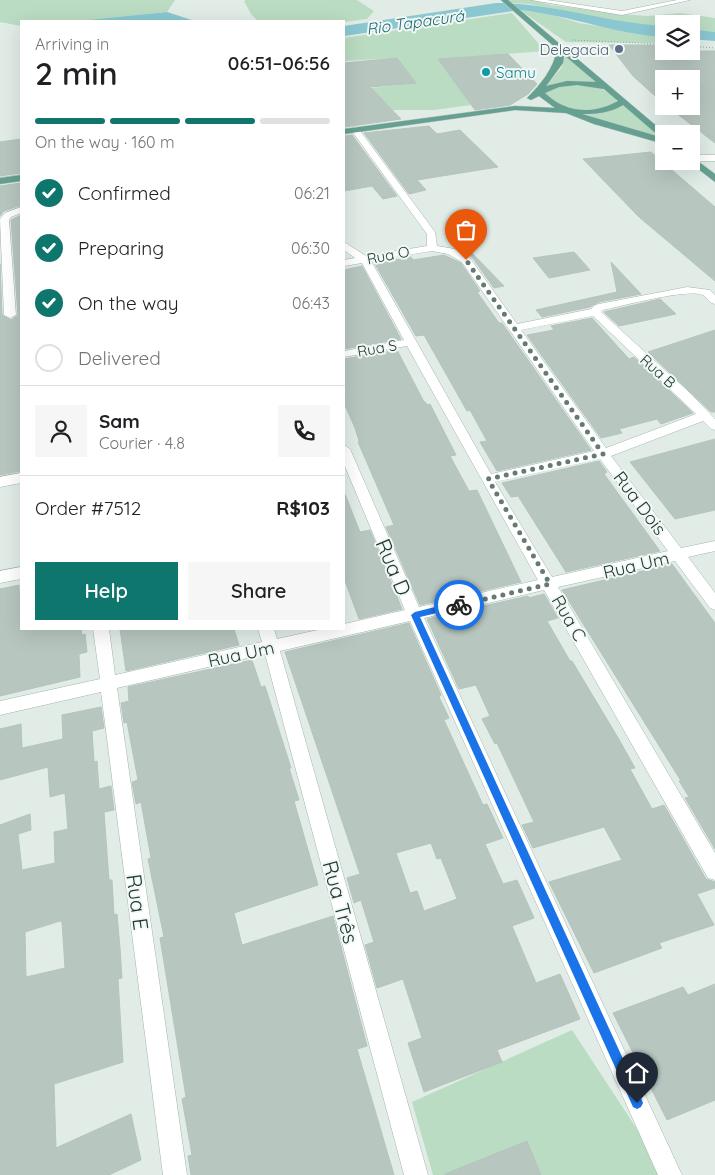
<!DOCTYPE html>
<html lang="en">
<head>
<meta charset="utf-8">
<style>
  :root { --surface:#fff; --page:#f6f6f6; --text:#202124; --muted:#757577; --line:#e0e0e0; --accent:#0f766e }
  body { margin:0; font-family:Quicksand,sans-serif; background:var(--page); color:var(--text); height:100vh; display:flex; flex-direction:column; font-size:19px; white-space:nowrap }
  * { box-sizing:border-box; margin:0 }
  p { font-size:16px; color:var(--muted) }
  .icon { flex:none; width:28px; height:28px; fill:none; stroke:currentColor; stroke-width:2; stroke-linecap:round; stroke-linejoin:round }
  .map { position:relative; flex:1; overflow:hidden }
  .details { position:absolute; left:20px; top:20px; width:325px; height:610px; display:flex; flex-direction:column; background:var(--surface); border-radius:0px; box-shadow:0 5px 20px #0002 }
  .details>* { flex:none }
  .tools { position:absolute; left:655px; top:15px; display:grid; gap:10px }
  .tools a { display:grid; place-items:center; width:45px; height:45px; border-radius:0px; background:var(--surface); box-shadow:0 5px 20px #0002; font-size:25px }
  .pin { position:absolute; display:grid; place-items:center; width:42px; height:42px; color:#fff; margin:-51px -21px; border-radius:50% 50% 50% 0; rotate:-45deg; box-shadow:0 0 5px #0007 }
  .pin .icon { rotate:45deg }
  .courier { position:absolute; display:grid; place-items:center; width:50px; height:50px; margin:-25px; border:4px solid #1a73e8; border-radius:50%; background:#fff; color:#222; box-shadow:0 1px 6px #0007 }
  .summary em { font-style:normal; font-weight:600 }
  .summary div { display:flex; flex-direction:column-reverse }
  .summary { display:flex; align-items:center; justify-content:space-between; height:85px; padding:0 15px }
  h1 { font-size:32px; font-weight:600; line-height:38px }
  .bar { display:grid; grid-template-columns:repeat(4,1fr); gap:8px 5px; align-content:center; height:60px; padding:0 15px }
  .bar i { height:6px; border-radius:4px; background:var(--line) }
  .bar .current { background:var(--accent) }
  .bar p { grid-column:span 4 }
  .line { display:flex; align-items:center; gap:12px; padding:0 15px; border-top:1px solid var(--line) }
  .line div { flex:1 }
  .round { display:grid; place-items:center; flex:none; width:52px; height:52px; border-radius:0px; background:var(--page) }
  ol { padding:0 15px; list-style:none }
  li { display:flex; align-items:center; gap:15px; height:55px }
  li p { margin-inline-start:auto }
  li .icon { padding:5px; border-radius:50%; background:var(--accent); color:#fff; stroke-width:4 }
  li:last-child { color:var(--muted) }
  li i { width:28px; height:28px; border:2px solid var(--line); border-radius:50% }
  .button { display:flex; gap:10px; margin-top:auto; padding:10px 15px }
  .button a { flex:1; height:58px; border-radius:0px; background:var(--accent); color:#fff; font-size:20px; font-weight:600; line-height:58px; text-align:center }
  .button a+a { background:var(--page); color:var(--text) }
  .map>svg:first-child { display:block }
  .green { fill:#badcc2 }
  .water { fill:#8ac7d0 }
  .building { fill:#b7c6bf; stroke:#b4c5bd; fill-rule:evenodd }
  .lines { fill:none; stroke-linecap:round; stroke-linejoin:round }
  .street-casing { stroke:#a4b4ae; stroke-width:1 }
  .primary-casing { stroke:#c1c8c6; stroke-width:1 }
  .path { stroke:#82af9f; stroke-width:1; stroke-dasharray:1 2; stroke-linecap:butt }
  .street { fill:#fff; fill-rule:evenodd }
  .primary { fill:#66a090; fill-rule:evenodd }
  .route { fill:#1a73e8 }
  .done { stroke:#657a73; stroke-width:5; stroke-dasharray:0 9 }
  .service-dot { fill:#5c6f8a; stroke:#f2f8f5; stroke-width:2 }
  .culture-dot { fill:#0f9aa8; stroke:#f2f8f5; stroke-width:2 }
  .labels { text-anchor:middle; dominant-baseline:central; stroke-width:4; stroke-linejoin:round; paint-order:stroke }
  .far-service-label { font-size:15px; fill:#4e5e75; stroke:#f2f8f5; text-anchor:end }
  .far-culture-label { font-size:15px; fill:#0d838f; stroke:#f2f8f5; text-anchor:start }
  .far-street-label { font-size:15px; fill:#223c34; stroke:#f2f8f5 }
  .far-water-label { font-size:16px; font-style:italic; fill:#1d6b77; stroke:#f2f8f5 }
  .street-label { font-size:18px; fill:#223c34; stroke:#f2f8f5 }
  .near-street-label { font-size:21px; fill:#223c34; stroke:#f2f8f5 }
</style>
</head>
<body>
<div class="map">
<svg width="715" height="1175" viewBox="0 0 715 1175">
  <rect width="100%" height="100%" fill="#e1ece7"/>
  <g class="green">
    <path d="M0,0h175l-8,12 -90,9h-56v5l-21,-4z"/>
    <path d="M246,0h111l17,11 -7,8 -23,3 -86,-1 -7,-7 -7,-13z"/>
    <path d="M507,0h25l19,5 70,9 26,2 33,-3 35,5v14l-24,-3v-5h-27v2l-29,-1 -106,-21 -18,-1z"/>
    <path d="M520,10l26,3 33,10 85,14v6l-98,-1z"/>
    <path d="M512,13l33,38 -106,8 32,46 -37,5h-42l-21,-22 45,-5 -19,-25 -53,3v-23z"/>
    <path d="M564,54l39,32c-20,-4 -39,-6 -58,1l17,-20z"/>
    <path d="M584,84l14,3 18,10v8l-19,5h-30l-21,-14v-4l13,-6z"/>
    <path d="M623,102l41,38 -84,-25c17,-1 30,-1 43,-13z"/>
    <path d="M572,1030l95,145h-234l-21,-73z"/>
  </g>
  <g class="water">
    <path d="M496,3c57,0 111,20 168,23v11c-49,-3 -96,-22 -144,-27l-176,26v-10z"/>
    <path d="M167,12l28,9h-118z"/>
    <path d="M691,29l24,3v9l-24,-2z"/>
  </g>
  <g class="building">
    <path d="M609,45h55v6h51v92l-48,-37h24v-27h-27v25l-31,-28z"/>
    <path d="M508,54l29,30 -9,10 -18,11 -35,5 -37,-51z"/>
    <path d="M397,58l19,25 -46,4 31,32 -57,8v-64z"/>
    <path d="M429,126l8,8 23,-4 38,37 -81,13 9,10 -17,4 -45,-61z"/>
    <path d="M352,135l45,61 -14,3 -11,-13 -28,5v-55z"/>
    <path d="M21,139v34l-21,3v-34z"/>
    <path d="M651,152l64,55v74l-76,-64 -56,-58z"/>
    <path d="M21,183v22l-17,6 -4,5v-30z"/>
    <path d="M21,215v256l-21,4v-211l2,51 9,5 7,-5 -7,-95z"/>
    <path d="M470,251l34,35 -10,2 -22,-31 -8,-5z"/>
    <path d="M574,252l16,18 -41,8 -16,-20z"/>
    <path d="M444,255l17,8 19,28 -3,1 22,31h3l89,127 -94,21 -17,-29 7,-1 -17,-31 -3,1 -43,-76 -8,1 -41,-72 36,-7 2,3z"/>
    <path d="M611,262l30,32 -42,8 -9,5 -48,10 -6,-7 81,-18z"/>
    <path d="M362,266l39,73 -57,10v-79z"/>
    <path d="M660,299l16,15 -57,12 -15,-14z"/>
    <path d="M592,318l37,41 5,-2 59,56 -32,11 -4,-5 -38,10 3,4 -21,5 -74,-103 27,-5 -3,-4z"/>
    <path d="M715,330v82h-4l-63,-60z"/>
    <path d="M397,350l26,50 5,5 2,-1 26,51 -6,1 19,35 8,-1 44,92 -101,23 -34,-78 8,-2 -36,-83 1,-1 -4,-13 -11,-25v-44z"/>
    <path d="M715,439v71l-40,9 -45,-57z"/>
    <path d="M599,461l8,11 -3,2 56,77 -94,21 -48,-76 -7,1 -9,-14z"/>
    <path d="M344,494h1l15,38 10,-2 32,79 -43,10 -15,-41z"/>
    <path d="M672,564l43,59v226l-30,-51 4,-1 -10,-16h2l-119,-191z"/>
    <path d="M19,585l2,44h60l1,6 3,-1 2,18 -8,2 1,23 -80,19v-107z"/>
    <path d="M544,594l14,24 -11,3 23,40h2l45,75 18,32 -5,1 22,40 12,-4 42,74 9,3v6l-18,6 17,31 -55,18 3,5 -68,25 -45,-91 73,-22 -18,-33 -71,21 -11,-23 12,-3 -37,-79 -2,1 -13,-25 8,-3 -14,-31 -17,4 -32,-70 101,-23 1,2z"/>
    <path d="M409,623l32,72 -2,2 10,21 -5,2 39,85 4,-1 16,34 -18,6 18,40 14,-4 17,38 -22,8 24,57 24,-9 20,45 -83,31 5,12 -78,30 -16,-49 14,-5 -19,-59 -26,9 -12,-43 9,-3 -13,-42 -7,3 -7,-25 13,-4 -75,-222zM431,843l6,16 4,-1 16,41 -33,12 -7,-20 -7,2 -14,-40z"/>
    <path d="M120,629h114l5,16 -113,26z"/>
    <path d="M252,660l9,27 4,-1 26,82h-2l10,32 -5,1 24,84 -84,28 8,32 91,-29 34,130 -10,3 37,126h-203l-3,-19 4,-1 -10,-56 4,-2 -26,-159 4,-1 -16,-78 3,-1 -10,-56 -5,2 -4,-22 6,-2 -11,-58 -3,1 -3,-20 8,-2 -1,-14z"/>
    <path d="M101,707l3,21 -12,3 2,31 3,-1 2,28 12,-3 3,24 -10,2 5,68h3l2,35 3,-1 3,34 2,30 -4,1 5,83 -69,22 2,64 75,-34 10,46 -32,15h-109v-350l30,-11 1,16 -13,4 4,36 33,-7 -1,-31 14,-3 -3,-36 -15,4 -2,-30 -48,13v-51l21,-5 1,24 41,-9 -1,-24zM60,921l2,1 3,46 -39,9 -1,-45z"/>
    <path d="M715,984v116l-48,20 -54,-107 70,-26 5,8z"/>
    <path d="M527,1141l14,34h-96v-1z"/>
  </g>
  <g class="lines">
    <defs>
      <g id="street">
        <path d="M531,0h16l75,11 55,-11h13l-68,15z"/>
        <path d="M355,127l3,1 77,104 2,14 18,3 15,9 47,66 74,-15 4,-4 4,-1 88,-17 23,3 5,5v9c-6,-1 -7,-6 -12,-9 -14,-7 -82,11 -100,15l-2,2 89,81 25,26v11l-4,-1 -8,-8 -92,35 70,92 34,-7v10l-27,6 27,36v17l-5,-2 -35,-47 -117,26 157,266v27l-7,-2 -164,-288 -120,28 258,557h-24l-248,-554 -130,30 148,524h-24l-139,-521 -148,34 70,487h-24l-62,-483 -101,23v-14l100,-22 -7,-50h16l6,46 147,-33 -4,-13h16l3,10 45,-10h22v-5l61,-14 -61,-146v-19l6,4 69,158 119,-27 -131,-234 -63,11v-6l60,-11 -42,-77 -18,3v-6l11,-2 -11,-8v-8l22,14 61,-10v-12l-76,-104zM432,251l16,3 14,8 132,189 -103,23 -120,-213zM593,316l103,98 -90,34 -85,-118zM600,459l68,92 -116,26 -57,-95z"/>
        <rect x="691" y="155" width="24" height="6"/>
        <path d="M21,207v6l-10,4 -2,3 7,95 -6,3 -6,-3 -4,-96 5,-6z"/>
        <path d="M21,473v10l-21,4v-10z"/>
        <path d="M21,567v12l-21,4v-12z"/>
      </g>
      <g id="primary">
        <path d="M501,0h7l158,134h-2v10l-70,-20 -28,-11 -51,-3 -171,24v-5l171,-23 40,2 -16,-12 -8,4 -4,-2c13,-13 27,-29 30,-49zM564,55l32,27 -29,-1 -21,5 17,-23zM577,85l27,4 14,12c-25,14 -53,12 -73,-8l14,-6zM623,105l37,32 -78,-23c15,0 28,-1 41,-9z"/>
        <path d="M691,156l24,18v8l-27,-21h3z"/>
        <path d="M21,175v6l-21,3v-6z"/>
      </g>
    </defs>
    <use href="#street" class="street-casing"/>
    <use href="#primary" class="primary-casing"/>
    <g class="path">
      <path d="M572,40l92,4"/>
      <path d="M691,46l24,2"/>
    </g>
    <use href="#street" class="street"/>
    <use href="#primary" class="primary"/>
  </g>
  <path class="route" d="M459,601l4,4 -1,2 -42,10 221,481 2,5 -2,4 -4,2 -4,-2 -222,-492 4,-3z"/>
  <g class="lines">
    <path class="done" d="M459,605l91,-21 -62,-105 115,-25 -137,-194"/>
  </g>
  <circle class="service-dot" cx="619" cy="49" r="5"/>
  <circle class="culture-dot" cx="486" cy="72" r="5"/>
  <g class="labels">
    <g class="far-service-label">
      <text x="609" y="49">Delegacia</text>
    </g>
    <g class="far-culture-label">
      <text x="496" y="72">Samu</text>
    </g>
    <g class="far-street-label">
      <text transform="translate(388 255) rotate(-11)">Rua O</text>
      <text transform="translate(377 348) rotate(-10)">Rua S</text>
      <text transform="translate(658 371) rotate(42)">Rua B</text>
    </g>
    <g class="far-water-label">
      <text transform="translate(415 22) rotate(-8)">Rio Tapacurá</text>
    </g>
    <g class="street-label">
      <text transform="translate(640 503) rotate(53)">Rua Dois</text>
      <text transform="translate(636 565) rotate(-13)">Rua Um</text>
      <text transform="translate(569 618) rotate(60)">Rua C</text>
      <text transform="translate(241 654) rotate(-12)">Rua Um</text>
    </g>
    <g class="near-street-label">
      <text transform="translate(394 567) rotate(67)">Rua D</text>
      <text transform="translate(138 902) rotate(82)">Rua E</text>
      <text transform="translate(341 902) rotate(75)">Rua Três</text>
    </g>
  </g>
</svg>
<div class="tools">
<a><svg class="icon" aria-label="layers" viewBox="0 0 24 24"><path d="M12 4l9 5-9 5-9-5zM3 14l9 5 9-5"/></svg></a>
<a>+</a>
<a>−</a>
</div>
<div class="pin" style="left:466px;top:260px;background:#ea580c"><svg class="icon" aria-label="bag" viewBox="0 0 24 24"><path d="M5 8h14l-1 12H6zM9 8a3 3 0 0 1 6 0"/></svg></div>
<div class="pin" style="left:637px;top:1103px;background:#1f2937"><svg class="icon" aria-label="home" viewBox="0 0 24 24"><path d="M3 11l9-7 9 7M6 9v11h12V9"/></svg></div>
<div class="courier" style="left:459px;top:605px"><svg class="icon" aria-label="bike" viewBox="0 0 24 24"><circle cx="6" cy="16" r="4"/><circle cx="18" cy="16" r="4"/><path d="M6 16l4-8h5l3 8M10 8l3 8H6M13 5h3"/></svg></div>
<section class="details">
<div class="summary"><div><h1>2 min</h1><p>Arriving in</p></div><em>06:51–06:56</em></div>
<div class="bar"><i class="current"></i><i class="current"></i><i class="current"></i><i></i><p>On the way · 160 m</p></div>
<ol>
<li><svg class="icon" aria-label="check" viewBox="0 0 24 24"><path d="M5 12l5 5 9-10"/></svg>Confirmed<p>06:21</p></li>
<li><svg class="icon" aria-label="check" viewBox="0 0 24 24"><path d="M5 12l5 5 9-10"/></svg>Preparing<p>06:30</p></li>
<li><svg class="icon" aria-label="check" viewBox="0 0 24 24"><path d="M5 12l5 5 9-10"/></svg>On the way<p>06:43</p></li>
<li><i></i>Delivered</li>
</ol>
<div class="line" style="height:90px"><a class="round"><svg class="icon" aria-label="person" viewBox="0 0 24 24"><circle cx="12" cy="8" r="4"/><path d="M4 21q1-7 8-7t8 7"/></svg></a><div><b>Sam</b><p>Courier · 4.8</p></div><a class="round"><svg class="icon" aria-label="phone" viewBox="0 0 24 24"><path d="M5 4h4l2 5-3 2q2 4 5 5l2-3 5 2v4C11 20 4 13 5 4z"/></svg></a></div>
<div class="line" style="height:65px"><div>Order #7512</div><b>R$103</b></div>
<div class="button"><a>Help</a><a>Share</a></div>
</section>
</div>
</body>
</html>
